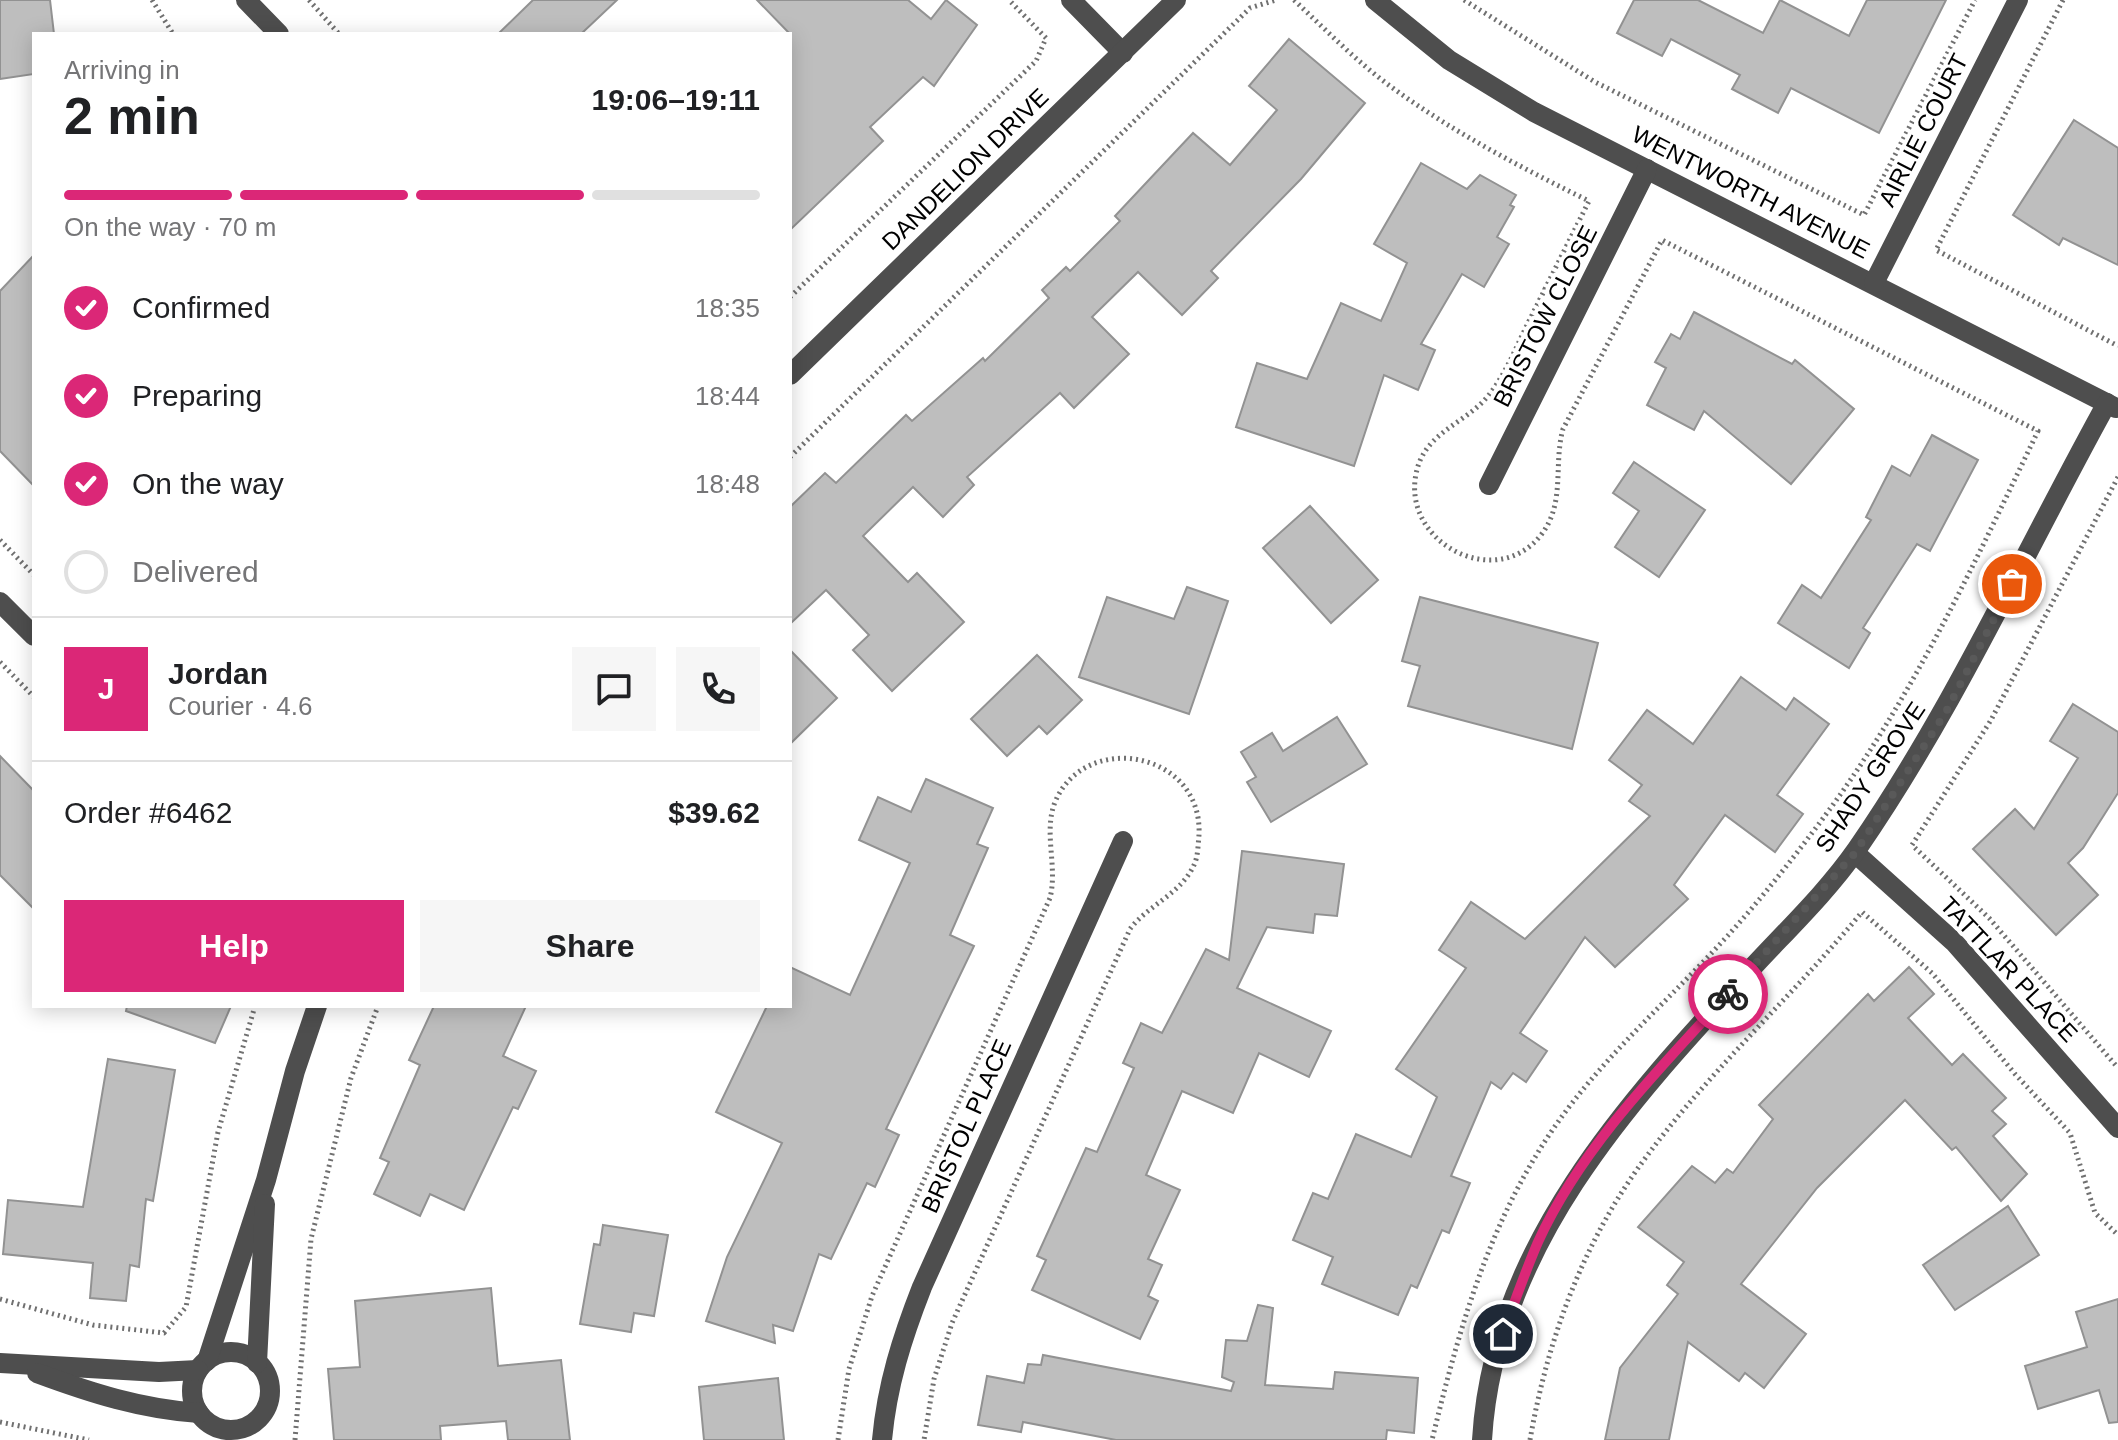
<!DOCTYPE html>
<html lang="en">
<head>
<meta charset="utf-8">
<style>
  :root { --surface:#fff; --page:#f6f6f6; --text:#202124; --muted:#757577; --line:#e0e0e0; --accent:#db2777 }
  body { margin:0; font-family:Helvetica,sans-serif; background:var(--page); color:var(--text); height:100vh; display:flex; flex-direction:column; font-size:30px; white-space:nowrap }
  * { box-sizing:border-box; margin:0 }
  p { font-size:26px; color:var(--muted) }
  .icon { flex:none; width:44px; height:44px; fill:none; stroke:currentColor; stroke-width:2; stroke-linecap:round; stroke-linejoin:round }
  .map { position:relative; flex:1; overflow:hidden }
  .drawer { position:absolute; left:32px; top:32px; width:760px; height:976px; display:flex; flex-direction:column; background:var(--surface); border-radius:0px; box-shadow:0 4px 20px #0003 }
  .drawer>* { flex:none }
  .pin { position:absolute; display:grid; place-items:center; width:68px; height:68px; color:#fff; margin:-34px; border:4px solid #fff; border-radius:50%; box-shadow:0 2px 8px #0007 }
  .courier { position:absolute; display:grid; place-items:center; width:80px; height:80px; margin:-40px; border:6px solid #db2777; border-radius:50%; background:#fff; color:#222; box-shadow:0 2px 10px #0007 }
  .head em { font-style:normal; font-weight:600 }
  .head div { display:flex; flex-direction:column-reverse }
  .head { display:flex; align-items:center; justify-content:space-between; height:136px; padding:0 32px }
  h1 { font-size:52px; font-weight:600; line-height:60px }
  .bar { display:grid; grid-template-columns:repeat(4,1fr); gap:12px 8px; align-content:center; height:96px; padding:0 32px }
  .bar i { height:10px; border-radius:6px; background:var(--line) }
  .bar .active { background:var(--accent) }
  .bar p { grid-column:span 4 }
  .line { display:flex; align-items:center; gap:20px; padding:0 32px; border-top:2px solid var(--line) }
  .line div { flex:1 }
  .round { display:grid; place-items:center; flex:none; width:84px; height:84px; border-radius:0px; background:var(--page) }
  ol { padding:0 32px; list-style:none }
  li { display:flex; align-items:center; gap:24px; height:88px }
  li p { margin-inline-start:auto }
  li .icon { padding:8px; border-radius:50%; background:var(--accent); color:#fff; stroke-width:4 }
  li:last-child { color:var(--muted) }
  li i { width:44px; height:44px; border:4px solid var(--line); border-radius:50% }
  .primary-button { display:flex; gap:16px; margin-top:auto; padding:16px 32px }
  .primary-button a { flex:1; height:92px; border-radius:0px; background:var(--accent); color:#fff; font-size:32px; font-weight:600; line-height:92px; text-align:center }
  .primary-button a+a { background:var(--page); color:var(--text) }
  .map>svg:first-child { display:block }
  .building { fill:#bebebe; stroke:#929292; stroke-width:2 }
  .lines { fill:none; stroke-linecap:round; stroke-linejoin:round }
  .path { stroke:#707070; stroke-width:5; stroke-dasharray:2 4; stroke-linecap:butt }
  .minor { stroke:#4e4e4e; stroke-width:20 }
  .done { stroke:#595959; stroke-width:8; stroke-dasharray:0 14.4 }
  .route { stroke:#db2777; stroke-width:10 }
  .labels { text-anchor:middle; dominant-baseline:central; stroke-width:8; stroke-linejoin:round; paint-order:stroke }
  .street-label { font-size:24px; fill:#000; stroke:#fff }
</style>
</head>
<body>
<div class="map">
<svg width="2118" height="1440" viewBox="0 0 2118 1440">
  <rect width="100%" height="100%" fill="#fff"/>
  <g class="building">
    <path d="M0,0h50l4,34h-20v40l-34,5z"/>
    <path d="M533,0h84l-36,34h-83z"/>
    <path d="M757,0h151l23,19 15,-19 31,25 -43,61 -11,-9 -53,50 13,14 -93,89v-196z"/>
    <path d="M1634,0h64l65,33 17,-33 69,36 18,-36h79l-67,133 -88,-45 -13,25 -46,-24 8,-14 -69,-36 -9,17 -45,-23z"/>
    <path d="M1289,39l76,64 -64,76 -90,92 7,7 -36,37 -44,-43 -46,45 37,37 -55,54 -14,-15 -93,84 7,8 -31,32 -30,-30 -50,49 45,46 9,-9 47,49 -72,69 -39,-41 16,-15 -43,-45 -36,34v-117l35,-34 11,10 70,-68 6,6 71,-63 2,3 64,-63 -7,-8 24,-23 4,4 50,-50 -5,-5 78,-83 37,32 47,-55 -28,-24z"/>
    <path d="M2074,120l44,28v117l-55,-27 -4,7 -46,-30z"/>
    <path d="M1421,163l46,26 13,-14 36,20 -6,10 4,2 -17,30 12,7 -25,43 -22,-13 -41,70 14,6 -17,40 -34,-15 -30,91 -118,-39 21,-64 50,16 34,-76 40,18 26,-58 -33,-19z"/>
    <path d="M34,255v231l-34,-35v-160z"/>
    <path d="M1694,312l98,52 3,-4 59,49 -63,75 -87,-73 -10,19 -47,-25 19,-37 -11,-6 16,-28 9,5z"/>
    <path d="M1932,435l46,25 -48,91 -13,-7 -54,84 7,5 -21,35 -71,-45 24,-38 19,13 50,-78 -5,-3 26,-51 18,10z"/>
    <path d="M1634,462l71,48 -46,67 -44,-30 24,-36 -26,-18z"/>
    <path d="M1310,506l68,74 -47,43 -68,-75z"/>
    <path d="M1187,587l41,14 -39,113 -110,-37 28,-80 67,22z"/>
    <path d="M1420,597l178,46 -26,106 -164,-43 12,-40 -18,-5z"/>
    <path d="M790,650l47,48 -47,46z"/>
    <path d="M1037,655l45,45 -35,34 -8,-8 -32,30 -36,-37z"/>
    <path d="M1741,677l45,33 8,-12 35,26 -52,71 26,19 -28,38 -50,-37 -51,70 14,14 -73,68 -30,-30 -65,96 27,18 -21,31 -13,-9 -12,16 -10,-7 -40,94 19,7 -21,50 -7,-3 -25,58 -6,-3 -13,30 -76,-31 11,-27 -40,-17 20,-47 15,6 28,-65 55,23 26,-60 -41,-28 70,-101 -27,-18 32,-48 54,37 125,-123 -21,-15 13,-16 -33,-25 38,-50 46,34z"/>
    <path d="M2073,704l45,28v61l-35,55 -15,15 30,32 -42,40 -83,-86 42,-40 19,20 44,-71 -28,-17z"/>
    <path d="M1337,717l30,47 -96,58 -24,-40 9,-5 -15,-25 31,-19 11,18z"/>
    <path d="M0,756l34,35v118l-34,-34z"/>
    <path d="M926,779l67,29 -16,36 11,4 -38,87 24,11 -88,183 13,6 -24,52 -8,-4 -36,76 -12,-5 -26,77 -20,-6 2,18 -69,-22 21,-64 55,-114 -66,-31 51,-106h23v-39l60,28 60,-132 -51,-23 19,-43 33,15z"/>
    <path d="M1242,851l102,13 -7,52 -22,-2 -2,19 -46,-6 -30,61 94,43 -22,46 -50,-24 -26,60 -51,-22 -36,84 34,15 -32,69 14,6 -14,31 10,5 -18,38 -108,-49 14,-30 -9,-4 49,-108 11,4 37,-84 -11,-5 18,-40 21,10 44,-84 23,11z"/>
    <path d="M1909,967l25,27 -26,24 44,47 11,-11 43,44 -14,13 14,13 -13,12 34,38 -26,27 -45,-54 -4,3 -47,-50 -88,88 -76,96 65,50 -42,54 -19,-15 -6,8 -51,-39 -19,98h-64l15,-72 58,-74 -11,-9 17,-23 -46,-35 54,-61 23,17 12,-14 6,4 40,-54 -14,-14 109,-111 6,7z"/>
    <path d="M127,1006h104l-16,37 -89,-32z"/>
    <path d="M434,1006h92l-23,50 33,15 -18,38 -5,-2 -49,103 -34,-16 -10,22 -46,-22 15,-32 -9,-4 40,-93 -11,-5z"/>
    <path d="M108,1059l67,11 -22,131 -7,-2 -7,68 -9,-2 -4,36 -36,-3 3,-35 -90,-9 5,-54 75,7z"/>
    <path d="M2008,1206l31,49 -84,55 -32,-45z"/>
    <path d="M603,1225l65,10 -14,81 -20,-3 -3,19 -51,-8 14,-80 6,1z"/>
    <path d="M491,1288l7,78 63,-6 9,80h-62l-2,-19 -66,5 1,14h-107l-6,-71 32,-2 -5,-66z"/>
    <path d="M2118,1299v123l-9,1 -10,-33 -61,19 -13,-43 62,-19 -11,-35z"/>
    <path d="M1258,1305l15,3 -8,77 68,4 2,-17 83,6 -4,55 -27,-3 -1,10h-270l-93,-18 -2,10 -43,-7 9,-49 37,7 4,-19 13,1 2,-10 188,36 3,-9 -12,-5 4,-37 21,1z"/>
    <path d="M778,1378l6,62h-80l-5,-53z"/>
  </g>
  <g class="lines">
    <g class="path">
      <path d="M152,0l21,34"/>
      <path d="M309,0l30,34"/>
      <path d="M1294,0c30,28 59,58 92,83 63,47 132,83 203,118 -20,40 -40,80 -60,120 -13,26 -23,53 -41,75 -24,29 -64,36 -72,78 -14,69 80,118 125,61 25,-32 12,-70 22,-106l99,-189 376,191c-63,131 -126,268 -214,386 -32,43 -66,86 -103,126 -51,55 -106,104 -152,164 -76,100 -108,214 -137,333"/>
      <path d="M1464,0l131,82 269,133 111,-215"/>
      <path d="M2063,0l-127,250 182,96"/>
      <path d="M790,297l246,-236 10,-23 -37,-38"/>
      <path d="M790,457l460,-449 26,-8"/>
      <path d="M2118,477l-127,243 -79,125 77,73 129,150"/>
      <path d="M0,540l34,35"/>
      <path d="M0,662l34,35"/>
      <path d="M0,1299l93,26 71,8 22,-26 32,-175 37,-126"/>
      <path d="M0,1422l89,18"/>
      <path d="M295,1440l16,-201 40,-161 27,-72"/>
      <path d="M838,1440l11,-71 23,-73 178,-398c8,-32 -7,-65 5,-96 30,-72 148,-51 144,33 -1,10 -1,22 -5,30 -13,29 -46,40 -64,64l-178,394 -18,56 -10,61"/>
      <path d="M1530,1440c17,-98 52,-195 111,-276 65,-90 150,-166 221,-252l70,61 83,101 55,59 25,80 23,22"/>
    </g>
    <g class="minor">
      <path d="M246,0l33,34"/>
      <path d="M1071,0l52,53"/>
      <path d="M1375,0l74,60 85,52 582,296"/>
      <path d="M1874,283l144,-283"/>
      <path d="M790,375l386,-375"/>
      <path d="M1489,485l158,-316"/>
      <path d="M0,602l34,34"/>
      <path d="M1855,853l99,89 164,186"/>
      <circle cx="231" cy="1391" r="39"/>
      <path d="M207,1361l59,-181 29,-109 22,-65"/>
      <path d="M0,1363l159,9 39,-2"/>
      <path d="M257,1363l8,-159"/>
      <path d="M37,1373c54,20 104,36 162,40"/>
      <path d="M882,1440c5,-55 20,-102 40,-153l201,-446"/>
      <path d="M1482,1440c11,-192 146,-338 269,-471 36,-39 76,-77 106,-120 98,-142 167,-296 250,-446"/>
    </g>
  </g>
  <g class="lines">
    <path class="done" d="M1728,994l127,-141 91,-141 66,-128"/>
    <path class="route" d="M1503,1334c11,-31 22,-62 35,-92 43,-94 120,-172 190,-248"/>
  </g>
  <g class="labels">
    <g class="street-label">
      <text transform="translate(1923 130) rotate(-63)">AIRLIE COURT</text>
      <text transform="translate(965 169) rotate(-44)">DANDELION DRIVE</text>
      <text transform="translate(1751 192) rotate(27)">WENTWORTH AVENUE</text>
      <text transform="translate(1545 316) rotate(-63)">BRISTOW CLOSE</text>
      <text transform="translate(1870 777) rotate(-56)">SHADY GROVE</text>
      <text transform="translate(2009 969) rotate(47)">TATTLAR PLACE</text>
      <text transform="translate(966 1126) rotate(-66)">BRISTOL PLACE</text>
    </g>
  </g>
</svg>
<div class="pin" style="left:2012px;top:584px;background:#ea580c"><svg class="icon" aria-label="bag" viewBox="0 0 24 24"><path d="M5 8h14l-1 12H6zM9 8a3 3 0 0 1 6 0"/></svg></div>
<div class="pin" style="left:1503px;top:1334px;background:#1f2937"><svg class="icon" aria-label="home" viewBox="0 0 24 24"><path d="M3 11l9-7 9 7M6 9v11h12V9"/></svg></div>
<div class="courier" style="left:1728px;top:994px"><svg class="icon" aria-label="bike" viewBox="0 0 24 24"><circle cx="6" cy="16" r="4"/><circle cx="18" cy="16" r="4"/><path d="M6 16l4-8h5l3 8M10 8l3 8H6M13 5h3"/></svg></div>
<section class="drawer">
<div class="head"><div><h1>2 min</h1><p>Arriving in</p></div><em>19:06–19:11</em></div>
<div class="bar"><i class="active"></i><i class="active"></i><i class="active"></i><i></i><p>On the way · 70 m</p></div>
<ol>
<li><svg class="icon" aria-label="check" viewBox="0 0 24 24"><path d="M5 12l5 5 9-10"/></svg>Confirmed<p>18:35</p></li>
<li><svg class="icon" aria-label="check" viewBox="0 0 24 24"><path d="M5 12l5 5 9-10"/></svg>Preparing<p>18:44</p></li>
<li><svg class="icon" aria-label="check" viewBox="0 0 24 24"><path d="M5 12l5 5 9-10"/></svg>On the way<p>18:48</p></li>
<li><i></i>Delivered</li>
</ol>
<div class="line" style="height:144px"><b class="round" style="background:var(--accent);color:#fff">J</b><div><b>Jordan</b><p>Courier · 4.6</p></div><a class="round"><svg class="icon" aria-label="chat" viewBox="0 0 24 24"><path d="M4 5h16v11H9l-5 4z"/></svg></a><a class="round"><svg class="icon" aria-label="phone" viewBox="0 0 24 24"><path d="M5 4h4l2 5-3 2q2 4 5 5l2-3 5 2v4C11 20 4 13 5 4z"/></svg></a></div>
<div class="line" style="height:104px"><div>Order #6462</div><b>$39.62</b></div>
<div class="primary-button"><a>Help</a><a>Share</a></div>
</section>
</div>
</body>
</html>
